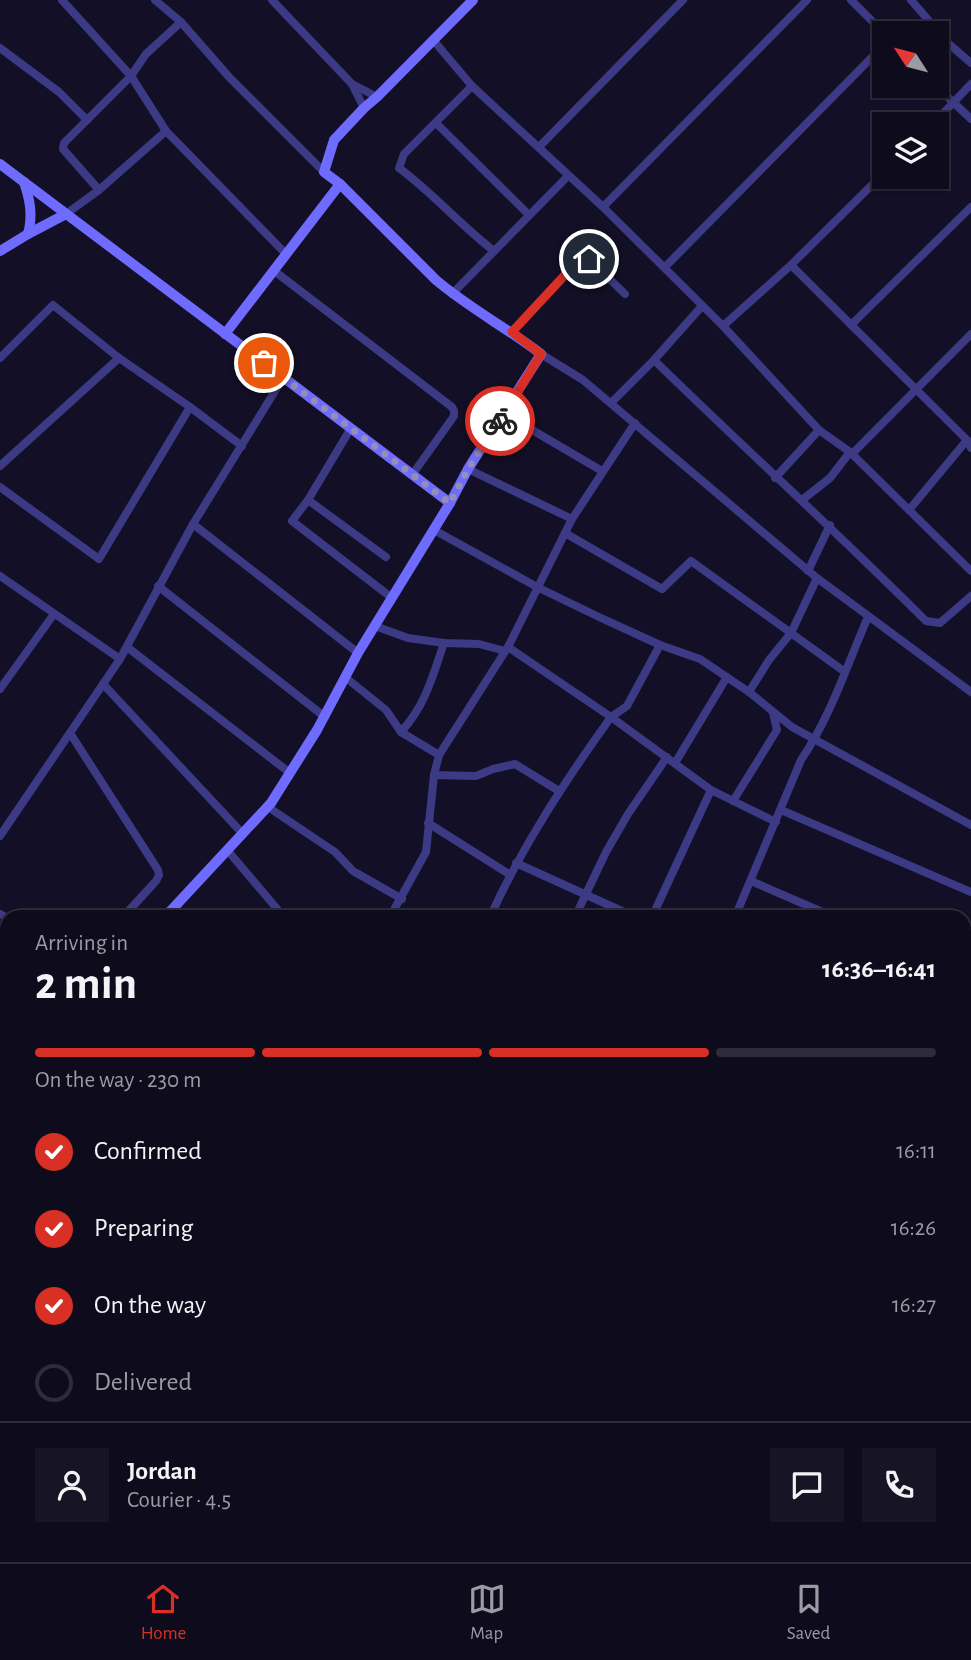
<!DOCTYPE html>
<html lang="en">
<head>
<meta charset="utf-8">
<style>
  :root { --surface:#0e0b1c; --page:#171425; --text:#f1f3f6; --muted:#9b9ba3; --line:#2e2b3b; --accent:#d93025 }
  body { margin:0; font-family:"Alegreya Sans",sans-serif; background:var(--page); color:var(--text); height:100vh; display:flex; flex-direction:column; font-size:26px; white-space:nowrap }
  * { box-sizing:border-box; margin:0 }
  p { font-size:23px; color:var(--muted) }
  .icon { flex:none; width:38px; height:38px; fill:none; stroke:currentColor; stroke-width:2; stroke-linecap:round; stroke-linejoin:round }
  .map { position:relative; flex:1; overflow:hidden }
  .details { position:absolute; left:0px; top:910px; width:971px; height:653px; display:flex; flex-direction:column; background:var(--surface); border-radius:21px 21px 0 0; box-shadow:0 2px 5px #0004,0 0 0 2px var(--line) }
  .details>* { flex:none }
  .needle { width:46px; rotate:306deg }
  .controls { position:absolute; left:872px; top:21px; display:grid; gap:14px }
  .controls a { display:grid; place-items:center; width:77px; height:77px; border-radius:0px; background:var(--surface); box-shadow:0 2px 5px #0004,0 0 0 2px var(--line); font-size:35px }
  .pin { position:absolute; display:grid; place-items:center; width:60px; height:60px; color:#fff; margin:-30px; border:4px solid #fff; border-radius:50%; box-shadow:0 2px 7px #0007 }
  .courier { position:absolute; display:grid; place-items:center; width:70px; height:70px; margin:-35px; border:5px solid #d93025; border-radius:50%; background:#fff; color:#222; box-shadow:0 2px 9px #0007 }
  .head em { font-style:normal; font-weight:700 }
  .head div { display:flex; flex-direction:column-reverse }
  .head { display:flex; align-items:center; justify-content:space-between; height:119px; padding:0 35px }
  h1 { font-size:46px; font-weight:700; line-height:52px }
  .bar { display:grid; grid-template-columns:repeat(4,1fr); gap:10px 7px; align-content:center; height:84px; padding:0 35px }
  .bar i { height:9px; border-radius:5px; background:var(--line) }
  .bar .on { background:var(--accent) }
  .bar p { grid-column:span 4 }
  .line { display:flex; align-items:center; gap:18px; padding:0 35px; border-top:2px solid var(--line) }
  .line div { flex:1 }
  .round { display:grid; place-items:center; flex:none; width:74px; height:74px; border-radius:0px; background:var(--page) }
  ol { padding:0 35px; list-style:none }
  li { display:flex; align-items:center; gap:21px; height:77px }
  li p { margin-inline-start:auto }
  li .icon { padding:7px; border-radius:50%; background:var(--accent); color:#fff; stroke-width:4 }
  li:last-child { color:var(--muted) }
  li i { width:38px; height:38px; border:4px solid var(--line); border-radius:50% }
  .dock { display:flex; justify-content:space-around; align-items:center; height:98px; border-top:2px solid var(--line); background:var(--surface); font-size:19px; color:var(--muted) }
  .dock a { display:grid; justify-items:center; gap:4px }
  .dock .on { color:var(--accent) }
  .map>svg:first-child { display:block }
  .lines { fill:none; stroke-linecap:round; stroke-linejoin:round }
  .stream { stroke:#0c2248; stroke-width:2 }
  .street { stroke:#3d3a85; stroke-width:8 }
  .secondary { stroke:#6f6bff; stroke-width:10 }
  .highway { stroke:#ff4fa3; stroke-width:14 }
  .done { stroke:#948fb3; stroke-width:7; stroke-dasharray:0 12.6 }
  .route { stroke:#d93025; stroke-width:9 }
</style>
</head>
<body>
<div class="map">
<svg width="971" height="1562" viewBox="0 0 971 1562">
  <rect width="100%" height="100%" fill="#130f26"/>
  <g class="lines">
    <g class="stream">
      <path d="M964,1540l7,-10"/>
      <path d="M954,1562l3,-6"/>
    </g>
    <g class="street">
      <path d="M62,0l69,76 35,55 120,123"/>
      <path d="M155,0l26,22 48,55 95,95"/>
      <path d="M272,0l80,84 25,13"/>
      <path d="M851,0l33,33"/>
      <path d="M911,0l38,44 22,19"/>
      <path d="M434,41l38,45 131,121 120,119 96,104 31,22 121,119"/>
      <path d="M0,48l59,44 28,28"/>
      <path d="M352,84l12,24"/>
      <path d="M472,86l-68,68 -5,14c34,25 61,57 95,83"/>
      <path d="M936,86l35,33"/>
      <path d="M436,123l93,92"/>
      <path d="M933,124l38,-40"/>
      <path d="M539,147l144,-147"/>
      <path d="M99,190l-36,-41 1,-6 67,-67 15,-22 35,-32"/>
      <path d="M603,207l204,-207"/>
      <path d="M66,214l33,-24 67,-59"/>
      <path d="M791,265l176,175 4,8"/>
      <path d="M665,267l219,-222"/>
      <path d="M273,270l179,137 2,4v5l-42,59"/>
      <path d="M452,294l116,-118"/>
      <path d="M851,325l120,-118"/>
      <path d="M723,326l68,-61 93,-92"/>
      <path d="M512,332l65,-70 6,-4 6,1 36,35"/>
      <path d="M541,354l42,26 234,198 154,114"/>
      <path d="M0,358l53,-53 66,53 71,49 52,39"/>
      <path d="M654,360c90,88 183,172 272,261l14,2 31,-27"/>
      <path d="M611,403l43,-43 48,-54"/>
      <path d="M505,414l97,57"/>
      <path d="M351,428l-43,72 -16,21 100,77"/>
      <path d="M852,454l119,-120"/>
      <path d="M0,466l119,-108"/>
      <path d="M468,469l104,50"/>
      <path d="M775,478l44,-48"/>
      <path d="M0,487l99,72 91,-152"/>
      <path d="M308,500l78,57"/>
      <path d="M802,500l28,-22 20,-26"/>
      <path d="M909,510l58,-70"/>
      <path d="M193,524l165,129"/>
      <path d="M434,530l105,58 60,29 61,28 40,14 49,33 43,35 179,98"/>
      <path d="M565,533l97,56 29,-28 154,111"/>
      <path d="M808,571l22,-46"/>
      <path d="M0,576l120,83"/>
      <path d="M158,586l167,131"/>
      <path d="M375,626l33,12 36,5 35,1 26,7"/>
      <path d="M127,647l163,126"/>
      <path d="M508,647l103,70 100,73 65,32"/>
      <path d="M345,677l41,33 15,22 38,23"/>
      <path d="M103,684l140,150"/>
      <path d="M0,689l54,-75"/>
      <path d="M749,692l20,-32 22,-27 26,-55"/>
      <path d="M401,732c25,-28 31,-54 43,-89"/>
      <path d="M70,733l88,137 1,5 -3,6 -33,36"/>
      <path d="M675,763l52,-86"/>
      <path d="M434,775l42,1 17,-7 22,-5 44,27"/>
      <path d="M733,801l44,-71 -4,-17"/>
      <path d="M268,807l67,45 18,19 49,28"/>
      <path d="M781,810l190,82"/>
      <path d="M428,823l81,51"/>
      <path d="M0,836l120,-177 73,-135 90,-146"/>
      <path d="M228,851l56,66"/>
      <path d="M516,863l119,54"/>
      <path d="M751,881l83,36"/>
      <path d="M0,914l7,4"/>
      <path d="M390,917l36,-65 8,-77 5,-20 69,-108 64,-128 63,-96"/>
      <path d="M490,917c33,-72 75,-136 121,-200l16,-11 33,-61"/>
      <path d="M575,917l31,-65 22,-38 39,-57"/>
      <path d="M652,917l59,-127"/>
      <path d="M735,917l66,-157c30,-44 46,-95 67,-143"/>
      <path d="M0,936l7,6"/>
      <path d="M964,973l7,3"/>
      <path d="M0,989l7,-6"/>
      <path d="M964,1057l7,3"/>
      <path d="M964,1136l7,3"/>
      <path d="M964,1193l7,3"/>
      <path d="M964,1267l7,3"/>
      <path d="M964,1297l7,-15"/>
      <path d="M964,1351l7,4"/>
      <path d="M964,1427l7,3"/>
      <path d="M618,1562l2,-6"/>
    </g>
    <g class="secondary">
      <path d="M0,164l450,339 -92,150 -41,77 -46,73 -106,114"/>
      <path d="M24,182c6,18 9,33 4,52"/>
      <path d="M340,184l96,96c33,28 71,48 105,74l-73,115 -18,34"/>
      <path d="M0,251l28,-17 38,-20"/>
      <path d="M225,334l115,-150 -16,-12 10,-32 30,-32 13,-11 96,-97"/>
      <path d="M0,1087l7,-6"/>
    </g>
    <g class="highway">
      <path d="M0,1171l7,6"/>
      <path d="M0,1214l7,6"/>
      <path d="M401,1556l8,6"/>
      <path d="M452,1556l7,6"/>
    </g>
  </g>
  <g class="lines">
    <path class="done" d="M264,363l186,140 18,-34 32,-48"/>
    <path class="route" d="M500,421l41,-67 -29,-22 65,-70 6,-4 6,1"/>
  </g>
</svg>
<div class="controls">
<a><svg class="needle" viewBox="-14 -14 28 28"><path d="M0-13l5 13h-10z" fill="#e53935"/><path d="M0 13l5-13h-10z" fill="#9b9ba3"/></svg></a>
<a><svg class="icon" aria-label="layers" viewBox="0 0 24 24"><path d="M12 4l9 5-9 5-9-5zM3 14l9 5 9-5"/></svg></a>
</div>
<div class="pin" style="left:264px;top:363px;background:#ea580c"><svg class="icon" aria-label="bag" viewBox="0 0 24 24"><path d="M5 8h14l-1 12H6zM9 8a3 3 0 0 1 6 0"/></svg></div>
<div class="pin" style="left:589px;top:259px;background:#1f2937"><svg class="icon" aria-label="home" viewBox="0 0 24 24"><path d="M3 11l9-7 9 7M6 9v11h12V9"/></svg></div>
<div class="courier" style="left:500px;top:421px"><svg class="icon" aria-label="bike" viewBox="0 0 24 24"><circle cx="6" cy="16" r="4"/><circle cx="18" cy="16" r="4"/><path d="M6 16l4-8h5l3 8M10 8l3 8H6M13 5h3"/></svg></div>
<section class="details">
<div class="head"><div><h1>2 min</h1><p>Arriving in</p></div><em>16:36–16:41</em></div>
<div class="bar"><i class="on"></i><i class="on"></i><i class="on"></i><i></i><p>On the way · 230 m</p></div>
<ol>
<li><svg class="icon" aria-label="check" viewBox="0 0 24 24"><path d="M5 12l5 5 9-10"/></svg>Confirmed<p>16:11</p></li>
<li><svg class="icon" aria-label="check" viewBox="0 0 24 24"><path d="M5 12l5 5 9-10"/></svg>Preparing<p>16:26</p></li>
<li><svg class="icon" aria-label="check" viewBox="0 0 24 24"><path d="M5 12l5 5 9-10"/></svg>On the way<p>16:27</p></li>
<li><i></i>Delivered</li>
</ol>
<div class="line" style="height:126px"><a class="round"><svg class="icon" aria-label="person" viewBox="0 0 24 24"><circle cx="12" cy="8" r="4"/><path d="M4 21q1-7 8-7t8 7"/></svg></a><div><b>Jordan</b><p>Courier · 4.5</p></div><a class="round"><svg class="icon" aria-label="chat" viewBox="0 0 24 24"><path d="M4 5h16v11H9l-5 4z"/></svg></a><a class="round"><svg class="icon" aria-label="phone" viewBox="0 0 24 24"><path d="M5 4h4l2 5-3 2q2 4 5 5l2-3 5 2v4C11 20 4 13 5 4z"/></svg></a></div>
</section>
</div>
<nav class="dock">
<a class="on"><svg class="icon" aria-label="home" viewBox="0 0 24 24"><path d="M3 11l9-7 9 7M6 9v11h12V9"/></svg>Home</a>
<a><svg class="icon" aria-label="map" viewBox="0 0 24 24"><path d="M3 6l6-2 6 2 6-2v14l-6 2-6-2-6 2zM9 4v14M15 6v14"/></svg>Map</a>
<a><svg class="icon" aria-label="saved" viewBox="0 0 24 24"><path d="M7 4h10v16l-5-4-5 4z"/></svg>Saved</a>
</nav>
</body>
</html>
